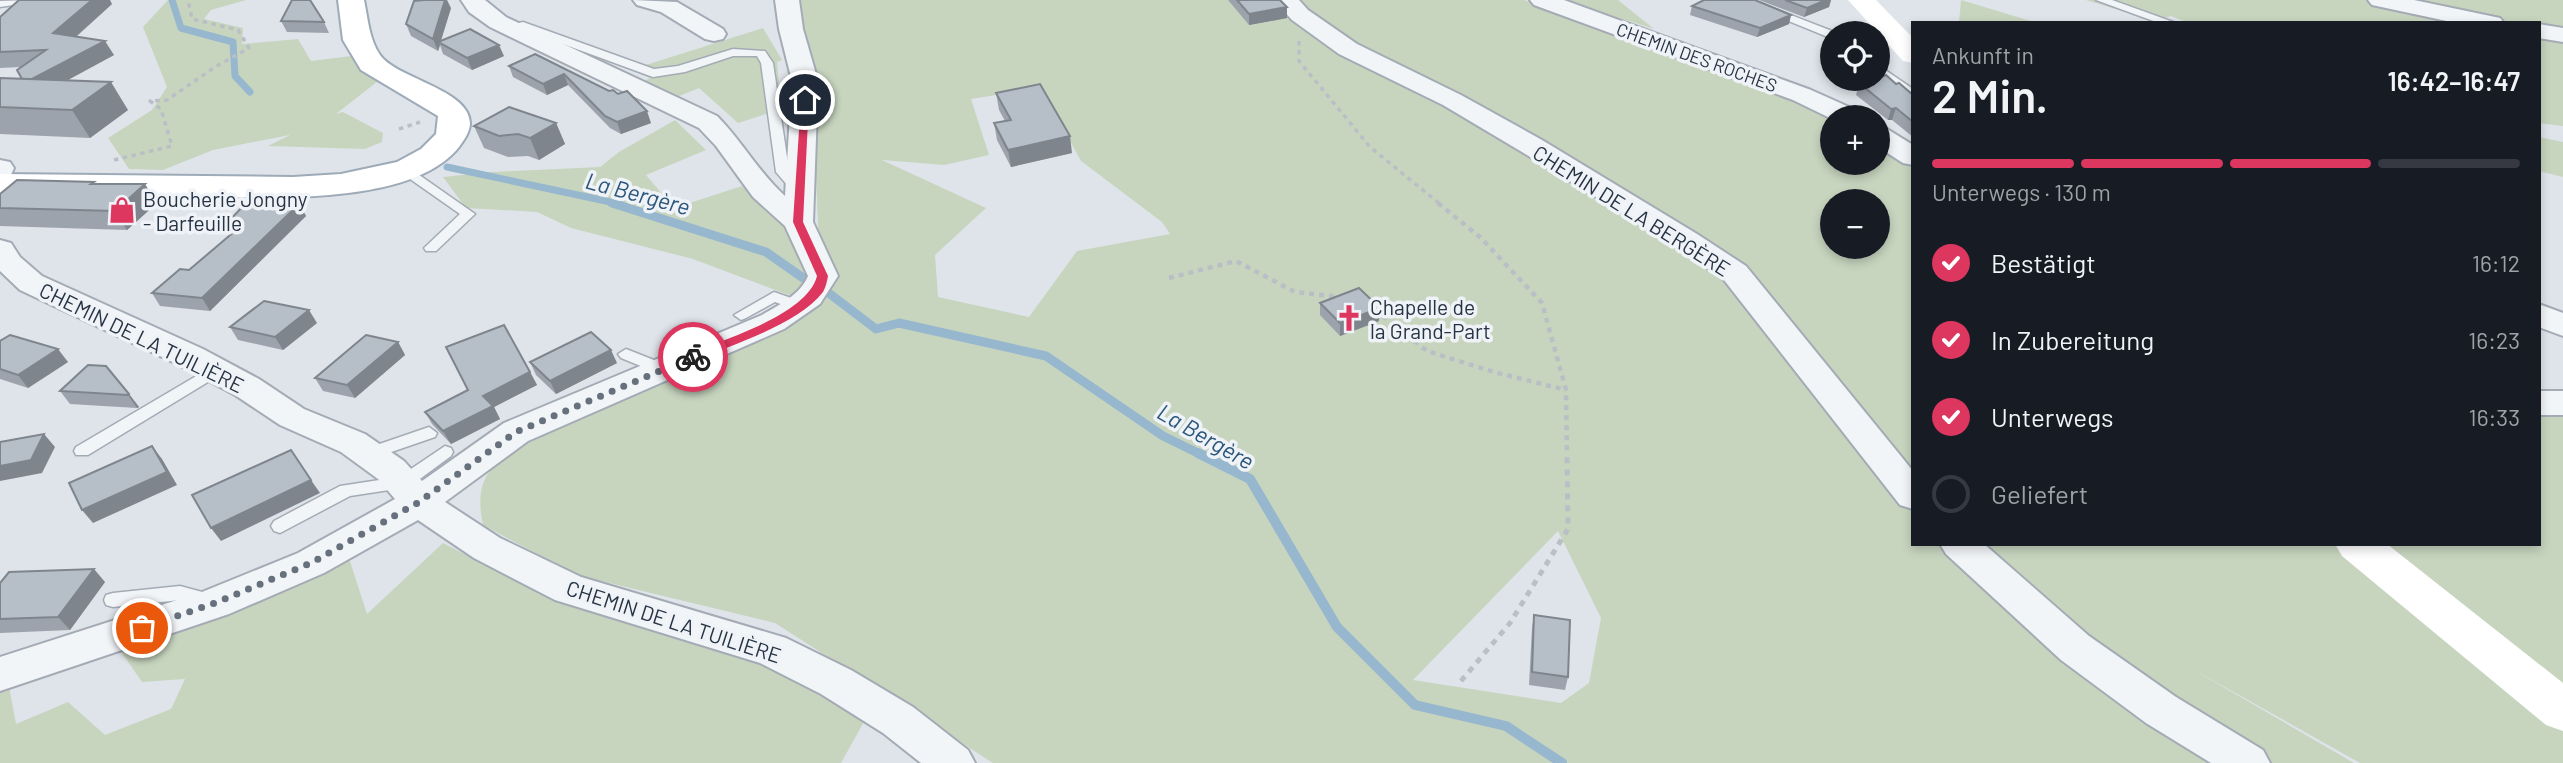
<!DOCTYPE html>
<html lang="de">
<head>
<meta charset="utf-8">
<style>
  :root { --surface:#171b24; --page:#242831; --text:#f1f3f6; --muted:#9ea1a6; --line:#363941; --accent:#dd365f }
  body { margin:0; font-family:Barlow,sans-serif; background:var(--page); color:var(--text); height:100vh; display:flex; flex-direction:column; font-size:26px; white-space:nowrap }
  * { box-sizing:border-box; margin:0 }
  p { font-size:23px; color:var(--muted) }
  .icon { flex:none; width:38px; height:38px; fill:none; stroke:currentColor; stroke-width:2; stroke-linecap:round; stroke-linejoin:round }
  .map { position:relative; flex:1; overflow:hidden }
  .details { position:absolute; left:1911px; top:21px; width:630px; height:525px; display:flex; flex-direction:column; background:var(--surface); border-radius:0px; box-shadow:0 4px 10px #0003 }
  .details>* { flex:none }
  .buttons { position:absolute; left:1820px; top:21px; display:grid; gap:14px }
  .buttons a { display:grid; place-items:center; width:70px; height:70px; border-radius:50%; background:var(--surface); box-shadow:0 4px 10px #0003; font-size:35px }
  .pin { position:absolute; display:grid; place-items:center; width:60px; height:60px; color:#fff; margin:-30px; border:4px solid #fff; border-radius:50%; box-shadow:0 2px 7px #0007 }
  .courier { position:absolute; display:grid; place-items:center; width:70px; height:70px; margin:-35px; border:5px solid #dd365f; border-radius:50%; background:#fff; color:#222; box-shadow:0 2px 9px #0007 }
  .headline em { font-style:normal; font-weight:600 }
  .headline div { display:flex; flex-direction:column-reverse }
  .headline { display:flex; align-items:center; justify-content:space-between; height:119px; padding:0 21px }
  h1 { font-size:46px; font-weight:600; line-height:52px }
  .bar { display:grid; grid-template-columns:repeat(4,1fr); gap:10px 7px; align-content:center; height:84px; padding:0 21px }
  .bar i { height:9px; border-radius:5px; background:var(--line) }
  .bar .current { background:var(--accent) }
  .bar p { grid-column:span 4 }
  ol { padding:0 21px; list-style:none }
  li { display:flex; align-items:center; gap:21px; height:77px }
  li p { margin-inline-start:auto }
  li .icon { padding:7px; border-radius:50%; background:var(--accent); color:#fff; stroke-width:4 }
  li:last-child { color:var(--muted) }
  li i { width:38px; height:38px; border:4px solid var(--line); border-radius:50% }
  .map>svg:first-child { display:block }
  .green { fill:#c7d5bf; fill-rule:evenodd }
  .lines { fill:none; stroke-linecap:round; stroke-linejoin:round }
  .stream-far2 { stroke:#96b7ce; stroke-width:7 }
  .stream-far1 { stroke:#96b7ce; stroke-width:9 }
  .stream { stroke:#96b7ce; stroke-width:10 }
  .lane-casing { stroke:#a4abb5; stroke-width:3 }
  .street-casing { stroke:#a4abb5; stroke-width:4 }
  .primary-casing { stroke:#9daab7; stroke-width:4 }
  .path-far2 { stroke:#b9bfc5; stroke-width:3.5; stroke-dasharray:4.5 4.5; stroke-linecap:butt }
  .path-far1 { stroke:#b9bfc5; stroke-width:4.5; stroke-dasharray:5 5; stroke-linecap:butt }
  .path { stroke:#b9bfc5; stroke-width:5; stroke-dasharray:6 6; stroke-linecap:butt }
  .lane { fill:#f2f5f8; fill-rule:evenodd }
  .street { fill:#f2f5f8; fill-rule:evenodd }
  .secondary { fill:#fff; fill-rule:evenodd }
  .primary { fill:#fff; fill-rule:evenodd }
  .wall { fill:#9da3ac }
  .shaded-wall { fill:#7f858c }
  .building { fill:#b6bec8; stroke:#7f858c; stroke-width:2 }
  .route { fill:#dd365f }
  .done { stroke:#67717d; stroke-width:7; stroke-dasharray:0 12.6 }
  .labels { text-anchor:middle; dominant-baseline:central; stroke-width:7; stroke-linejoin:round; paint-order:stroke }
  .far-street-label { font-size:18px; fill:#263343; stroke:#eff3f7 }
  .poi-label { font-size:21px; fill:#263343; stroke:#eff3f7; text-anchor:start }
  .street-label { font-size:21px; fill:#263343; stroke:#eff3f7 }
  .water-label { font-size:23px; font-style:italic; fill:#2b577c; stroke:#eff3f7 }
</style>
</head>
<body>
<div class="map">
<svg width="2563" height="763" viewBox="0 0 2563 763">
  <rect width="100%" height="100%" fill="#dfe4ea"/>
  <g class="green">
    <path d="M168,0h78l-35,10 -7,9 39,9 -1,16 56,-5 13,22 48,-6 23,23 -46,36 7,-2 40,21 -1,9 -17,7 -97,-3 22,-11 -77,15 -50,20 -34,-1 -21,-31 44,-28 15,-23 -24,-60z"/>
    <path d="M794,0h730l244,89 64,30v44h46v-18l35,23v376h626v-152l24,3v368h-203l-171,-96 165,96h-1361l-218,-140 -199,-48 -93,-50c-10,-48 9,-59 42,-88l296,-142 -9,-213zM1041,88l40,73 81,61 8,12 -93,17 -48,66 -91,-20 -3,-42 51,-47 -104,-48 62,5 45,-10 -18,-56zM1832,201h46v46h-46zM1558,531l43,87 -12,65 -28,20 -148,-23z"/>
    <path d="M1563,0h55l36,29z"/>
    <path d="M1961,0l76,23h-78z"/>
    <path d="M2086,0h477v126l-24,-3v-100h-350l-18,-7 -16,5z"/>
    <path d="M763,28l19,32 -5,2 5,47 -44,14 -39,-35 -27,11 -33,-15 11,-6 -20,-8z"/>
    <path d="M675,120l31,30 -60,25 28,33 68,-22 45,39 23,53 -16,19 -101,-38 -122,-31 -34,-16 -71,-4 -23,-31 48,-5 109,-5 19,-15z"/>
    <path d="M2539,137l24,5v35l-24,-6z"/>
    <path d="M443,543l93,48 266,86 63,43 -24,43h-841v-79l8,-3 8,43 52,-22 37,33 66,-26 14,-30 -43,3 -22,-32 228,-95 19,59z"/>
  </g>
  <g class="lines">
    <g class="stream-far2">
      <path d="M172,0l9,28 52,14 2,34 15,16"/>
      <path d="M447,167l173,37"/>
    </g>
    <g class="stream-far1">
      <path d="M612,203l154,49 43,30"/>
      <path d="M826,291l50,38 23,-6 147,33 117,80 39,19"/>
    </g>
    <path class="stream" d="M1198,453l52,26 87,148 78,78 91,21 56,37"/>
    <defs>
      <g id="lane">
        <path d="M32,0l-5,3 -27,4v-6z"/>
        <path d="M1737,0h15l85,33h-5v5l-4,-1z"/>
        <path d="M2096,0h16l64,23h-17z"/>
        <path d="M523,22l131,47 24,-3 55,-17 32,2 8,12 16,108 17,19 -7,4 -5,-1 -18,-21 -15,-109 -4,-7h-24l-48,16 -32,5 -131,-48 -13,1 -6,-3z"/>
        <path d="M1878,65l35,24v10l-35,-25z"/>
        <path d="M405,165l70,49 -39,37h-10l-2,-3 36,-34 -60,-42 -2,-3z"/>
        <path d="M774,292l31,11 2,3 -7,5 -25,-9 -29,16 -5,2 -7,-5z"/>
        <path d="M626,349l43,17 2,4 -8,5 -42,-17 -3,-4z"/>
        <path d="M215,365l8,5 -2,4 -133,81h-12l-2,-4 2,-4z"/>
        <path d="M429,427l8,6 -2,4 -67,23 -6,-2 -2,-4 2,-4z"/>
        <path d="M445,446l6,2 2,4 -2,4 -42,31 -59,9 -70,37 -6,-2 -3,-5 3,-5 66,-35 59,-9z"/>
        <path d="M180,586l37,10 2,5 -2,5 -7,2 -30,-8 -67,7 -7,-2 -2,-5 2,-5 7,-2z"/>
      </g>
      <g id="street">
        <path d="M461,0h24l21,17 211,99c25,25 42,57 68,80l7,-115 -13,-52 -4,-29h24l4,29 15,52 -5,141 25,54 -18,28 -36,25 -256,112 -83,61 55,36 81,39 205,61 65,32 62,37 55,43 7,13h-54l-38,-30 -62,-39 -61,-31 -205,-63 -81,-42 -56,-38 -94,53 -95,41 -229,77v-34l202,-65 96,-39 97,-54 -17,-20 -37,-27 -61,-27 -45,-30 -56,-30 -159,-75 -20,-19v-31l11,3 9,14 22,19 161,73 56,30 45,30 61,25 39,27 18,20 82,-58 258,-108c17,-10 38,-20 46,-39l-23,-50 -32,-29 -37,-51 -17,-18 -209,-101 -21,-15z"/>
        <path d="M633,0l44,2 46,27 3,5 -3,5 -9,2 -9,-2 -44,-27 -24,-7z"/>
        <path d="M1274,0h25l9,10 49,34 104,51 81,45 155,94 49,32 167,205v38l-13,-4 -176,-225 -47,-34 -155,-94 -79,-47 -104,-51 -47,-34z"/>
        <path d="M1530,0h34l247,90 47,21 4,6 -30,2 -39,-19 -259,-95z"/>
        <path d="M2368,0h46l86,18 4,5h-48l-84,-18z"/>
        <path d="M2539,24l24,4v14l-24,-4z"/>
        <path d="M1878,127l9,2 26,16v20l-10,-2 -25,-16z"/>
        <path d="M0,160l10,2 4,6 -4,9 -10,2z"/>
        <path d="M2539,304l24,9v23l-24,-9z"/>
        <rect x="2539" y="391" width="24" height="24"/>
        <path d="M1940,544h44l105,92 87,61 87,53 7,13h-59l-65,-40 -85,-63 -115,-106z"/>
      </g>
      <path id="primary" d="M338,0h26c4,19 5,39 16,55 17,24 89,34 90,68 0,9 -6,17 -11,24 -51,64 -214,49 -290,49 -56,-1 -113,-2 -169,-2v-20l293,3 48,-3 56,-12 24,-13 15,-15 2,-18 -77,-46 -18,-30z"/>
    </defs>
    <use href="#lane" class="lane-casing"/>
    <use href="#street" class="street-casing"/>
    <use href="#primary" class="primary-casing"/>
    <g class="path-far2">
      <path d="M1299,41v20l71,86 70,57"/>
      <path d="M399,129l21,-7"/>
      <path d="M114,160l58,-14 -11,-37 -11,-8 17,-1 48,-33 34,-19 -11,-18 -46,-11 -4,-19"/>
    </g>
    <g class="path-far1">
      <path d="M1438,203l43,35 61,65 24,87 1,65"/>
      <path d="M1169,278l67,-17 59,31 45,5"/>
      <path d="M1375,310l52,41 67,21 72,18"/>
    </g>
    <path class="path" d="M1461,681l49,-58 58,-94 -1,-76"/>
    <use href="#lane" class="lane"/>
    <use href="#street" class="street"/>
    <g class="secondary">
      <path d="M1848,0h28l37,38v25l-10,-2z"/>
      <path d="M2335,544h52l176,139v48l-17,-6 -204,-169z"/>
    </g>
    <use href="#primary" class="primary"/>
  </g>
  <g class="wall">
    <path d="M1228,0h52l7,7v11l-38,7z"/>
    <path d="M1759,0h72l-2,7 -25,10z"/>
    <path d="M112,4l-36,33 38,18 -47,25 61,30 -38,28 -90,-4v-56l22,1 -1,-12 -21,1v-51z"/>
    <path d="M1692,6l99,9 -2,9 -32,13 -67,-22z"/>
    <path d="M451,8l-10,33 63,15 -32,14 -29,-16 -3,-9 -2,6 -27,-15 -5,-12z"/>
    <path d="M281,21l43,1 5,11 -42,-1z"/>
    <path d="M535,54l116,69 -30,11 -11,-6 -42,-43 -21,10 -34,-18 -4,-11z"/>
    <path d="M1859,83l37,1 17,11v42l-21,-17h-4l-32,-25z"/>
    <path d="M996,93l76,60 -61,14 -14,-27 -3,-17 11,-2 -6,-11z"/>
    <path d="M556,123l9,21 -26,16 -11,-4 -20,1 -24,-9 -10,-22z"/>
    <path d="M96,184l61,19 -30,27 -127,-4v-32z"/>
    <path d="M299,204l7,12 -96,95 -50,-5 -8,-13 37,-23 42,-35 -6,-10z"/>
    <path d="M1320,303l59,18 -39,15 -20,-21z"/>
    <path d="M317,323l-34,27 -45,-10 -8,-13z"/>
    <path d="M0,341l68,21 -40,26 -28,-9z"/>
    <path d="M398,342l7,13 -50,43 -32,-7 -8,-13z"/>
    <path d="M530,362l87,1 -61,31 -20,-19z"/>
    <path d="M530,372l7,13 -43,22 6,12 -49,25 -19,-20 -7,-12z"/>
    <path d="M60,391l69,3 10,13 -2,1 -67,-4z"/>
    <path d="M105,582l-35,48 -70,3v-50z"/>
    <path d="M1534,615l34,62 -3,13 -36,-5 3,-57z"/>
  </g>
  <g class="shaded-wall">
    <path d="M92,0h18l2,4 -49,44 -10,-15z"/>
    <path d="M445,0h2l4,8 -11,35 -2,-1 2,3 -2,6 -5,-12z"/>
    <path d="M1826,0h5l-2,7 -25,10 3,-9z"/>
    <path d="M1287,7v11l-38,7v-11z"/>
    <path d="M1791,15l-2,9 -32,13 3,-9z"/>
    <path d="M105,41l9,14 -79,43 -10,-15z"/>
    <path d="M499,45l5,11 -32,14 -5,-12z"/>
    <path d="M564,74l4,11 -21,10 -4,-11z"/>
    <path d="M111,82l17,28 -38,28 -18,-28z"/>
    <path d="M1896,108l-4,12h-4l3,-11z"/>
    <path d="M647,111l4,12 -30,11 -4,-12z"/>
    <path d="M556,123l9,21 -26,16 -9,-22z"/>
    <path d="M1070,136l2,17 -61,14 -3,-17z"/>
    <path d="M145,184l12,19 -30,27 -12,-19z"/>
    <path d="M299,204l7,12 -96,95 -8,-13z"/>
    <path d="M1380,308l-1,13 -39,15v-13z"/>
    <path d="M309,310l8,13 -34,27 -8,-13z"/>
    <path d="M398,342l7,13 -50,43 -8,-13z"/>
    <path d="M58,349l10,13 -40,26 -10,-13z"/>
    <path d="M611,350l6,13 -61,31 -6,-13z"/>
    <path d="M530,372l7,13 -43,22 6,12 -49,25 -8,-13 40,-35z"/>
    <path d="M129,394l10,13 -2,1 -9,-13z"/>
    <path d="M44,434l11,13 -13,26 -42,8v-15z"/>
    <path d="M152,446l10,13 15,26 -84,38 -11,-13z"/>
    <path d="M311,480l9,13 -99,48 -10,-13z"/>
    <path d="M94,569l11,13 -35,48 -12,-13z"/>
  </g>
  <g class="building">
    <path d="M19,0h73l-39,33 52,8 -73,38h-10l-5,-9 29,-20 -46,2v-35z"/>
    <path d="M292,0h18l14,22 -43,-1z"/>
    <path d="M424,0h21l-12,39 -27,-15 8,-23z"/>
    <path d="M1237,0h43l7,7 -38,7z"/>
    <path d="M1704,0h51l36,15 -31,13 -68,-22z"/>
    <path d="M1785,0h41l-19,8z"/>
    <path d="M470,29l29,16 -32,13 -29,-16z"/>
    <path d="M535,54l74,37 4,-1 5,4 9,-3 20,20 -30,11 -12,-6 -41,-42 -21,10 -34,-18z"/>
    <path d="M1886,75l10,9 3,-1 14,12v27l-17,-14 -5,1 -32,-26 19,-4v-1z"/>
    <path d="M0,78l111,4 -39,28 -72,-3z"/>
    <path d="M1040,84l30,52 -62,14 -14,-27 17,-3 -15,-27z"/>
    <path d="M509,107l47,16 -26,15 -12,-4 -19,2 -25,-10z"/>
    <path d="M17,180l77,2 -3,2h54l-30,27 -115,-3v-14z"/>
    <path d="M246,203l53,1 -97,94 -50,-5 28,-24 9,1 53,-45h-17z"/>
    <path d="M1359,288l21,20 -40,15 -20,-20z"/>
    <path d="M264,301l45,9 -34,27 -45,-10z"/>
    <path d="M504,325l26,47 -47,24 10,10 -50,25 -18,-19 43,-22 -22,-43z"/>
    <path d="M591,332l20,18 -61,31 -20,-19z"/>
    <path d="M10,335l48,14 -40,26 -18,-6v-28z"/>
    <path d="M366,335l32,7 -51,43 -32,-7z"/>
    <path d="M88,365l18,1 23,28 -1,1 -68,-4z"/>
    <path d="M44,434l-13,26 -31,6v-24z"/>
    <path d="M152,446l15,26 -85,38 -13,-27z"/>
    <path d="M291,450l20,30 -100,48 -19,-33z"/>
    <path d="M94,569l-36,48 -58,2v-36l9,-11z"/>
    <path d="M1534,615l36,5 -2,57 -36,-5z"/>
  </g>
  <path class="route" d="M805,97l4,3 -6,122 25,54c-1,5 -2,11 -5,16 -24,32 -90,52 -126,68h-8v-6c35,-15 118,-39 128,-78l-24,-54 8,-122z"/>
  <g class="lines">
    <path class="done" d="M142,628l73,-25 96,-40 108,-61 97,-70 177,-75"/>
  </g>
  <defs>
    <symbol id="shop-bare" viewBox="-9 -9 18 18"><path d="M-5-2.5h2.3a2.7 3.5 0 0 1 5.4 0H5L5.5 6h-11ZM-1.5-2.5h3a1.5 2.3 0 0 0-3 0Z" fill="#dd365f" stroke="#eff3f7" stroke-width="2.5" paint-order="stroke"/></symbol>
    <symbol id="church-bare" viewBox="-9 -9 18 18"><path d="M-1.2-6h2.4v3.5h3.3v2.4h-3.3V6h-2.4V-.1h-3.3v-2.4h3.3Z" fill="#dd365f" stroke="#eff3f7" stroke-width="2.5" paint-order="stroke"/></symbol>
  </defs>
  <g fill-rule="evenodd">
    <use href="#shop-bare" x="103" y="191" width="38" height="38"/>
    <use href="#church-bare" x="1330" y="299" width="38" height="38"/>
  </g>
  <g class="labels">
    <g class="far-street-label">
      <text transform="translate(1697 57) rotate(20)">CHEMIN DES ROCHES</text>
    </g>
    <g class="poi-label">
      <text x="143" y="198">Boucherie Jongny<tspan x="143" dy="24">- Darfeuille</tspan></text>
      <text x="1370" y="306">Chapelle de<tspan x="1370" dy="24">la Grand-Part</tspan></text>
    </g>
    <g class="street-label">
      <text transform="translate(1632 210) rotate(32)">CHEMIN DE LA BERGÈRE</text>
      <text transform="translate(142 337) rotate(26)">CHEMIN DE LA TUILIÈRE</text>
      <text transform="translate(674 621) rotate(18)">CHEMIN DE LA TUILIÈRE</text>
    </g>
    <g class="water-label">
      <text transform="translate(638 193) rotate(15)">La Bergère</text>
      <text transform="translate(1206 436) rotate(30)">La Bergère</text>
    </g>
  </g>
</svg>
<div class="buttons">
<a><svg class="icon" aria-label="locate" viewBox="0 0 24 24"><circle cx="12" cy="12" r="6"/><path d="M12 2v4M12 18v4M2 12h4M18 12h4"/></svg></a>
<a>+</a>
<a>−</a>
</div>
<div class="pin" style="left:142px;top:628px;background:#ea580c"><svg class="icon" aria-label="bag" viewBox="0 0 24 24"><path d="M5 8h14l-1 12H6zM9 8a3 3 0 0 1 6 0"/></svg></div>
<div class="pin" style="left:805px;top:100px;background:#1f2937"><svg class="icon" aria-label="home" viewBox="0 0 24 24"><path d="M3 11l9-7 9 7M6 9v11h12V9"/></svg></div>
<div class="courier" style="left:693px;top:357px"><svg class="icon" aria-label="bike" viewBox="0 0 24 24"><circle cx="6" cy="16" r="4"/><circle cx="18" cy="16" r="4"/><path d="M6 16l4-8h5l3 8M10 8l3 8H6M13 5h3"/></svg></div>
<section class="details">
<div class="headline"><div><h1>2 Min.</h1><p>Ankunft in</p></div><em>16:42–16:47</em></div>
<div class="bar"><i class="current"></i><i class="current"></i><i class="current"></i><i></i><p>Unterwegs · 130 m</p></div>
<ol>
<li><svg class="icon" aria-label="check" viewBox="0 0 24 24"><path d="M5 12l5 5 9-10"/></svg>Bestätigt<p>16:12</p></li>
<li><svg class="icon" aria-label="check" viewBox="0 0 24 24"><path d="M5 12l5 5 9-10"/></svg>In Zubereitung<p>16:23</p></li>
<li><svg class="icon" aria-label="check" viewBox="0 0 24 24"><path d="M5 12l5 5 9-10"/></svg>Unterwegs<p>16:33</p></li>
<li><i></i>Geliefert</li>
</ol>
</section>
</div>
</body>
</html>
